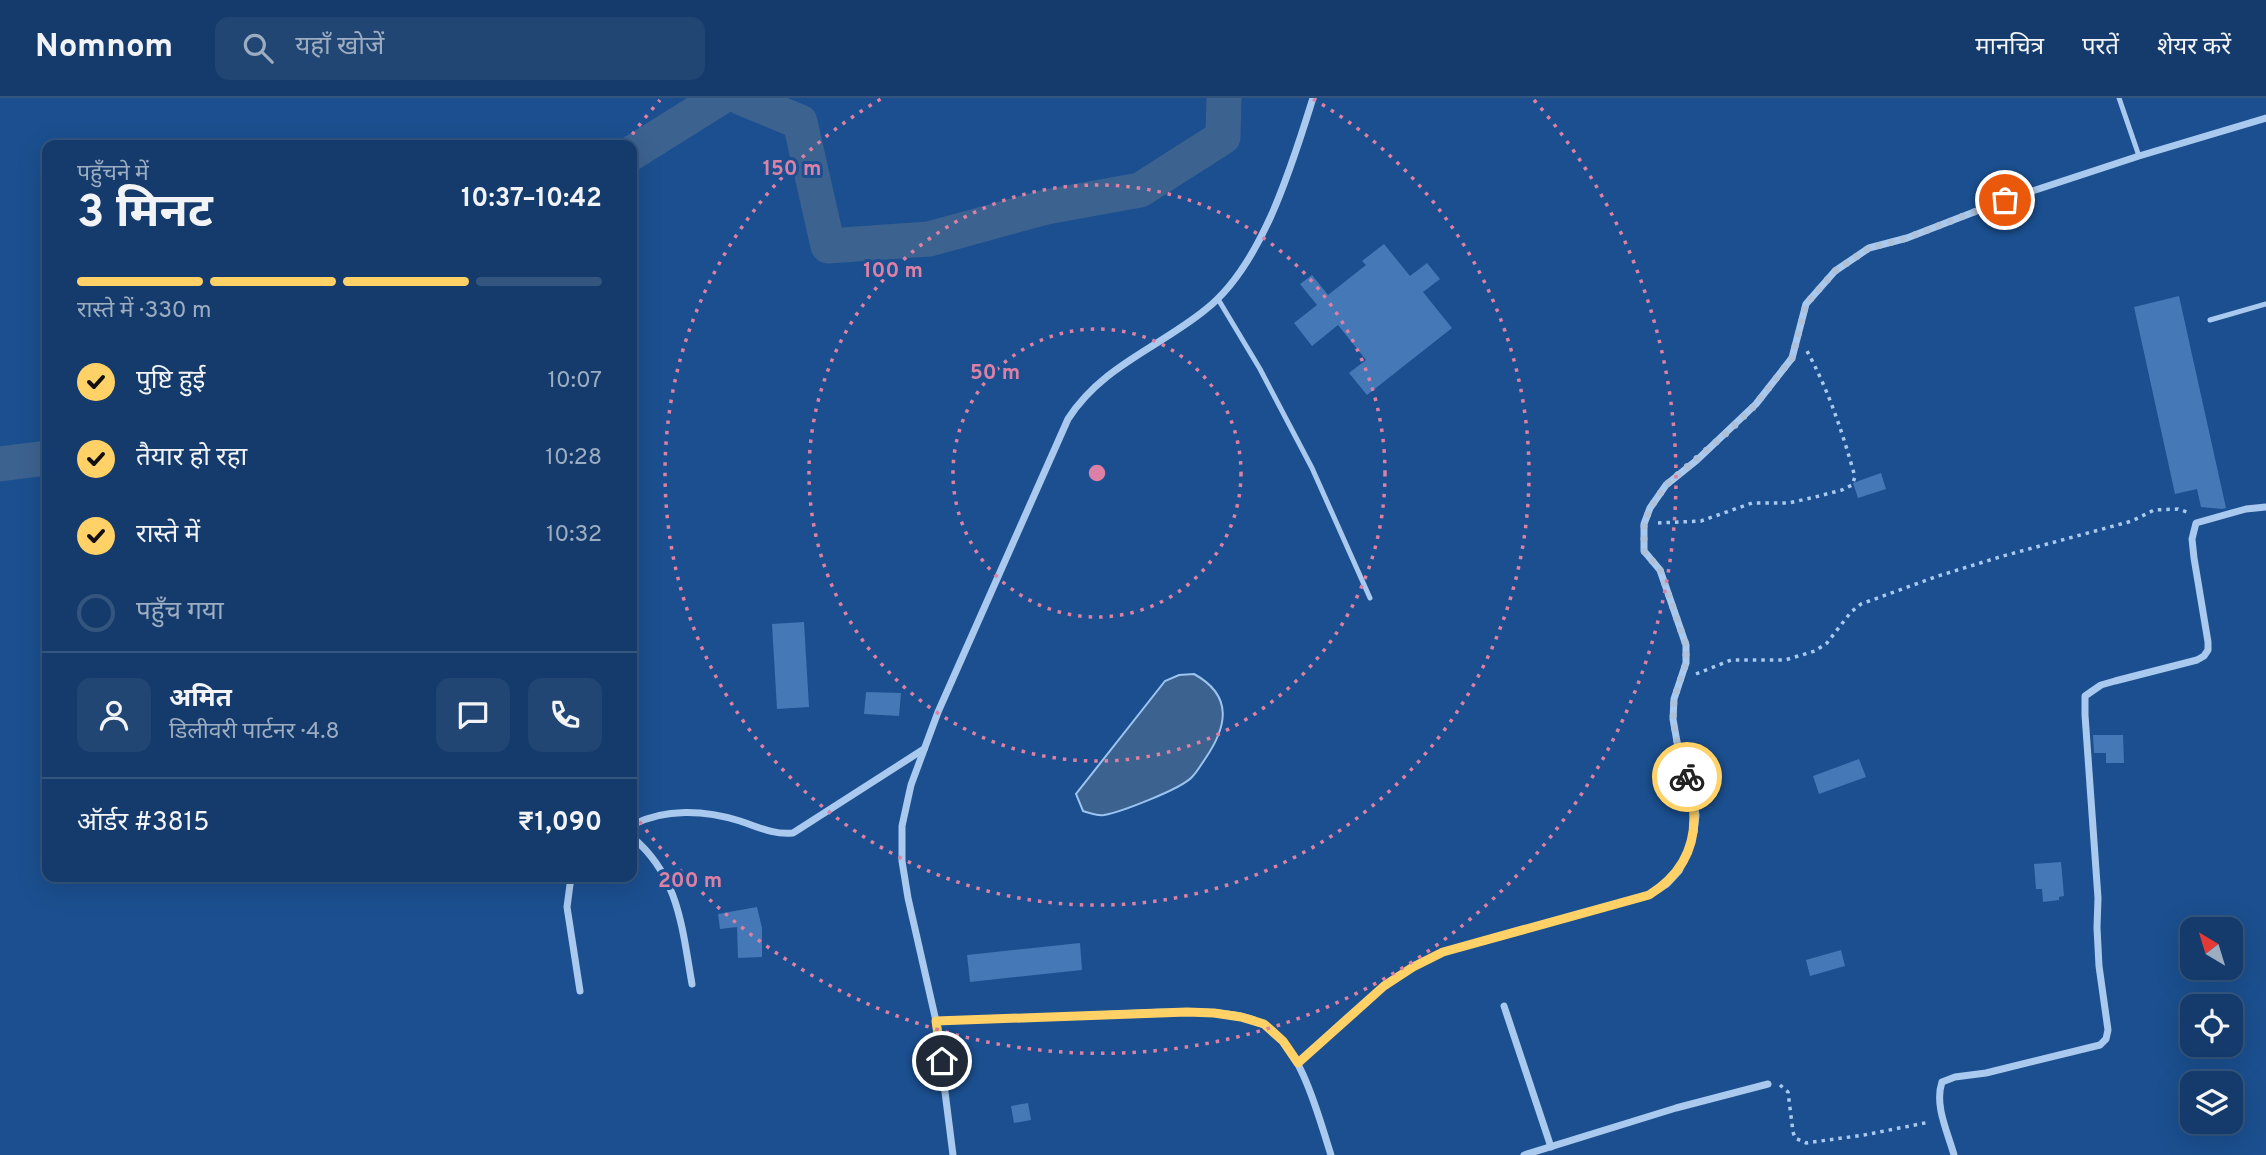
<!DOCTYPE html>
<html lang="hi">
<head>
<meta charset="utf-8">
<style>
  :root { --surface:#143b6b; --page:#214673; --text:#f1f3f6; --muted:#9dadc1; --line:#33557e; --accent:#ffd166 }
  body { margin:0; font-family:Overpass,"Noto Sans Devanagari",sans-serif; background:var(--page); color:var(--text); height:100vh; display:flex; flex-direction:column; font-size:26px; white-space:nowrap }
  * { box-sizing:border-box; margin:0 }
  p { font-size:23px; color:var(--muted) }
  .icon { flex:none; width:38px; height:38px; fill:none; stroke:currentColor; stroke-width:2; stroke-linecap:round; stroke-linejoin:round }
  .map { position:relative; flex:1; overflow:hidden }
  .drawer { position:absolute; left:42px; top:42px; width:595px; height:742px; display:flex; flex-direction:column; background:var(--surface); border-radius:14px; box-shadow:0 7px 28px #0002,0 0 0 2px var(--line) }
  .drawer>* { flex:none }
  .needle { width:46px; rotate:322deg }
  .fabs { position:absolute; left:2180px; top:819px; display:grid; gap:14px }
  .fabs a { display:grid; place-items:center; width:63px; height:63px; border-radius:14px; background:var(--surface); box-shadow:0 7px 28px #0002,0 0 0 2px var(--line); font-size:35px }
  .pin { position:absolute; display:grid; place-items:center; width:60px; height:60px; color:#fff; margin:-30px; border:4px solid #fff; border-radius:50%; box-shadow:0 2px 7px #0007 }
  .courier { position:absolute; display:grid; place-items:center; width:70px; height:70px; margin:-35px; border:5px solid #ffd166; border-radius:50%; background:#fff; color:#222; box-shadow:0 2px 9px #0007 }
  .headline em { font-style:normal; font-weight:700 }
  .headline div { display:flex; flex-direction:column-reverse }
  .headline { display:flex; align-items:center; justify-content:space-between; height:119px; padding:0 35px }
  h1 { font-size:46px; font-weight:700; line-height:52px }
  .bar { display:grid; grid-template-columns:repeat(4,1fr); gap:10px 7px; align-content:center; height:84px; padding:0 35px }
  .bar i { height:9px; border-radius:5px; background:var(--line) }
  .bar .active { background:var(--accent) }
  .bar p { grid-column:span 4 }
  .line { display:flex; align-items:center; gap:18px; padding:0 35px; border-top:2px solid var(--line) }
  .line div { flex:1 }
  .round { display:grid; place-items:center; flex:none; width:74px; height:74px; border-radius:14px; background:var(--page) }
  ol { padding:0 35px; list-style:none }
  li { display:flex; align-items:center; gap:21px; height:77px }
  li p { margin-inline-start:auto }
  li .icon { padding:7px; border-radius:50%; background:var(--accent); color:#111; stroke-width:4 }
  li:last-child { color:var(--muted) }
  li i { width:38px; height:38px; border:4px solid var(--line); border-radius:50% }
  header { display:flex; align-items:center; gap:42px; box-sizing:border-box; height:98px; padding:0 35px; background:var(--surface); border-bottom:2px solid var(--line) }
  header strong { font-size:33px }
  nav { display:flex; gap:38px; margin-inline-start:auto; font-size:24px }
  .search { width:490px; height:63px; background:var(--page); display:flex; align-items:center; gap:18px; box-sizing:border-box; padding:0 24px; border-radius:14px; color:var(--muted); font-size:26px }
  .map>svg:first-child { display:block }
  .water { fill:#3c6290; stroke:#9cc4f0; stroke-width:2 }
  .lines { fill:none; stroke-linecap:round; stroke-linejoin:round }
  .river { stroke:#3c6290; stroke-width:35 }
  .building { fill:#4478b7 }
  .path { stroke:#a9c9ee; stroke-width:3.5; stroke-dasharray:3.5 5; stroke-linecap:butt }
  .lane { stroke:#a9c9ee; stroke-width:5 }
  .street { stroke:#a9c9ee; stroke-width:7 }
  .done { stroke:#afc1d8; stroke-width:7; stroke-dasharray:0 12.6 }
  .route { stroke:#ffd166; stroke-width:9 }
  .ring { fill:none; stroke:#dd80a5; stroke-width:3.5; stroke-dasharray:3.5 7 }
  .centre { fill:#dd80a5; stroke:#1b4f8f; stroke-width:3.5 }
  .ring-label { font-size:21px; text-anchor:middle; font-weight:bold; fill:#dd80a5; stroke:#1b4f8f; stroke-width:6; stroke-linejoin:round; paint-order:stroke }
</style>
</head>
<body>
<header>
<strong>Nomnom</strong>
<div class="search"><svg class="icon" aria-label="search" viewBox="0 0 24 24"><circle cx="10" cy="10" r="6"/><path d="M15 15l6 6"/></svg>यहाँ खोजें</div>
<nav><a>मानचित्र</a><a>परतें</a><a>शेयर करें</a></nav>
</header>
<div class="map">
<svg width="2266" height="1057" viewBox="0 0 2266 1057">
  <rect width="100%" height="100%" fill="#1b4f8f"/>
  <path class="water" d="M1194,576c40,22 33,53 11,85 -4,6 -8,13 -13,18 -11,12 -71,35 -88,38 -7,1 -15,-2 -21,-4l-7,-17 89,-113 14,-6z"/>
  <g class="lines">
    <g class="river">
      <path d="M742,0l58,24 28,124 101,-7 117,-32 94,-17 83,-53 1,-39"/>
      <path d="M632,55l88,-55"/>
      <path d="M0,366l47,-6"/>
    </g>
  </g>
  <g class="building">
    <path d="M1384,146l26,32 17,-13 13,16 -17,13 29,36 -85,67 -18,-22 17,-13 -28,-35 -26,21 -18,-23 23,-18 -17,-21 12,-9 16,20 38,-30 -4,-4z"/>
    <path d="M2179,198l47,212 -4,1 -21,-2 -4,-18 -22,5 -41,-187z"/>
    <path d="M1881,375l5,16 -28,9 -5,-15z"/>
    <path d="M804,524l5,85 -32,2 -5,-85z"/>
    <path d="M866,594l35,1 -2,23 -35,-2z"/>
    <path d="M2093,637h30l1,28h-18v-10h-12z"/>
    <path d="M1859,661l7,18 -47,17 -6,-18z"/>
    <path d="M2061,764l3,34 -5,1v3l-16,2 -1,-13h-6l-2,-25z"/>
    <path d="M757,809l5,21v29l-24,1 -1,-31 -17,2 -2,-15z"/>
    <path d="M1080,845l2,27 -112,12 -3,-27z"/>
    <path d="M1841,852l4,16 -35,10 -4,-16z"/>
    <path d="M1028,1005l3,17 -17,3 -3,-17z"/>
  </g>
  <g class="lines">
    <g class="path">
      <path d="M1658,425l43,-2 51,-18h37l26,-6 27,-7 10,-5 3,-8c-12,-43 -26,-86 -48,-126"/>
      <path d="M1696,576l35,-14h54l30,-9 12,-8 24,-31 10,-8 77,-28 65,-20 129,-35 22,-11 24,-1 12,4"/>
      <path d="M1780,987l8,7 5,40 2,6 11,5 58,-8 66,-13"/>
    </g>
    <g class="lane">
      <path d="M2119,0l20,58"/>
      <path d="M1218,201l42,70 52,99 58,130"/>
      <path d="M2210,222l56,-16"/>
    </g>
    <g class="street">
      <path d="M632,727c33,-17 73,-15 108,-4 18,6 34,14 53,12l131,-84"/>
      <path d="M632,739c47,39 50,91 60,147"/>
      <path d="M571,779l-4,30 13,84"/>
      <path d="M1504,908l47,141"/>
      <path d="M936,923c54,-2 107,-4 160,-6 40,-1 136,-11 169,10 37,23 53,90 66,130"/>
      <path d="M1298,965l86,-77 29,-19 30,-15 206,-57 18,-11 12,-13 8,-17 7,-22 2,-17 -2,-15 -17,-58 -4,-23 1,-20 12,-36v-18l-26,-75 -16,-19v-27l6,-16 16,-23 31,-25 59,-56 36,-46 14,-54 29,-33 34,-23 38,-10 98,-38 134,-44 127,-38"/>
      <path d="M953,1057l-17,-134 -28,-123 -6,-37v-35l9,-41 27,-73 130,-293c34,-53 90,-71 137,-109 57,-44 87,-145 108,-212"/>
      <path d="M1524,1057l152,-47 92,-24"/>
      <path d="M1954,1057c-6,-22 -20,-50 -12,-73l13,-5 31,-4 114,-28 6,-6 2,-9 -9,-64 -2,-38 1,-30 -13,-183v-19l16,-11 14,-4 82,-21 7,-4 4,-6v-8l-14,-84 -2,-19 4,-16 50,-14 20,-2"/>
    </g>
  </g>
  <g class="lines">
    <path class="done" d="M1687,679l-10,-35 -4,-23 1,-20 12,-36v-18l-26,-75 -16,-19v-27l6,-16 16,-23 65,-56 25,-25 36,-46 14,-54 29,-33 34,-23 38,-10 98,-38"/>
    <path class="route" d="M942,963l-6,-40 251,-9 27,1 27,4 23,7 19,17 15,22 86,-77 29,-19 30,-15 206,-57c45,-28 53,-70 38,-118"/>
  </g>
  <g class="ring">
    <circle cx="1097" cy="375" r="144"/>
    <circle cx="1097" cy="375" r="288"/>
    <path d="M1313 1A432 432 0 1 1 881 1"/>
    <path d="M626 45A575 575 0 0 1 660 2M1534 2A575 575 0 1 1 632 713"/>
  </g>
  <circle cx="1097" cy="375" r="10" class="centre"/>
  <g class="ring-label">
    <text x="792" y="77">150 m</text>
    <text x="893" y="179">100 m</text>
    <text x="995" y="281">50 m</text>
    <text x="690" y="789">200 m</text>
  </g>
</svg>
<div class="fabs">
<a><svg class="needle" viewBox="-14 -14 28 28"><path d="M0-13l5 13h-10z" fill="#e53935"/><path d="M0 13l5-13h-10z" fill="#9dadc1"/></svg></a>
<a><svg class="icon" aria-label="locate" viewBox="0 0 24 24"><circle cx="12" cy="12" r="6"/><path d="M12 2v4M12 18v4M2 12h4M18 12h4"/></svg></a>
<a><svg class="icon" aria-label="layers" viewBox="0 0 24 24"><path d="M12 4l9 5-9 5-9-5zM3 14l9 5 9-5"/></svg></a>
</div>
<div class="pin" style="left:2005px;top:102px;background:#ea580c"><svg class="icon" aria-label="bag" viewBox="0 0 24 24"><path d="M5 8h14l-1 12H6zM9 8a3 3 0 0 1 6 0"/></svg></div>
<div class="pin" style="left:942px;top:963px;background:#1f2937"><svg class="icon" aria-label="home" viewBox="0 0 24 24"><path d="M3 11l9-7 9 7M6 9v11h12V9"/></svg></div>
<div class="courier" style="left:1687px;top:679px"><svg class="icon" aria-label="bike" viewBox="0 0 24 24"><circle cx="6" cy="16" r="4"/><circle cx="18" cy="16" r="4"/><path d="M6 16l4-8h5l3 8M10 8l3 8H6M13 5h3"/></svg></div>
<section class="drawer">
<div class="headline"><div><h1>3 मिनट</h1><p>पहुँचने में</p></div><em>10:37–10:42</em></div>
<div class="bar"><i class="active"></i><i class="active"></i><i class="active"></i><i></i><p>रास्ते में · 330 m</p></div>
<ol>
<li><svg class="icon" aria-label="check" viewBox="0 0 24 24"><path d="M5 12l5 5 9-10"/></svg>पुष्टि हुई<p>10:07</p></li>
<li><svg class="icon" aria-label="check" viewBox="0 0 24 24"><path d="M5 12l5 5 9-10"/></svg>तैयार हो रहा<p>10:28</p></li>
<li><svg class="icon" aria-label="check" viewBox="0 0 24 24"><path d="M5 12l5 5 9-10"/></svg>रास्ते में<p>10:32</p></li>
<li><i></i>पहुँच गया</li>
</ol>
<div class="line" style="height:126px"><a class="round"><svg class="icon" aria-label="person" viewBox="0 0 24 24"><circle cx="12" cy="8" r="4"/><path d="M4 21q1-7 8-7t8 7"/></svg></a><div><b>अमित</b><p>डिलीवरी पार्टनर · 4.8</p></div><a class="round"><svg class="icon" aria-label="chat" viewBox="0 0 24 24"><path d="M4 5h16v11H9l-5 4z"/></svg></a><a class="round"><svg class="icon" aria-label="phone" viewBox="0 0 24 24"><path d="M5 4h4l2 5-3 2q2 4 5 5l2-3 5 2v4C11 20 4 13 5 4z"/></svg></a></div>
<div class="line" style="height:91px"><div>ऑर्डर #3815</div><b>₹1,090</b></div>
</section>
</div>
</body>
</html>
